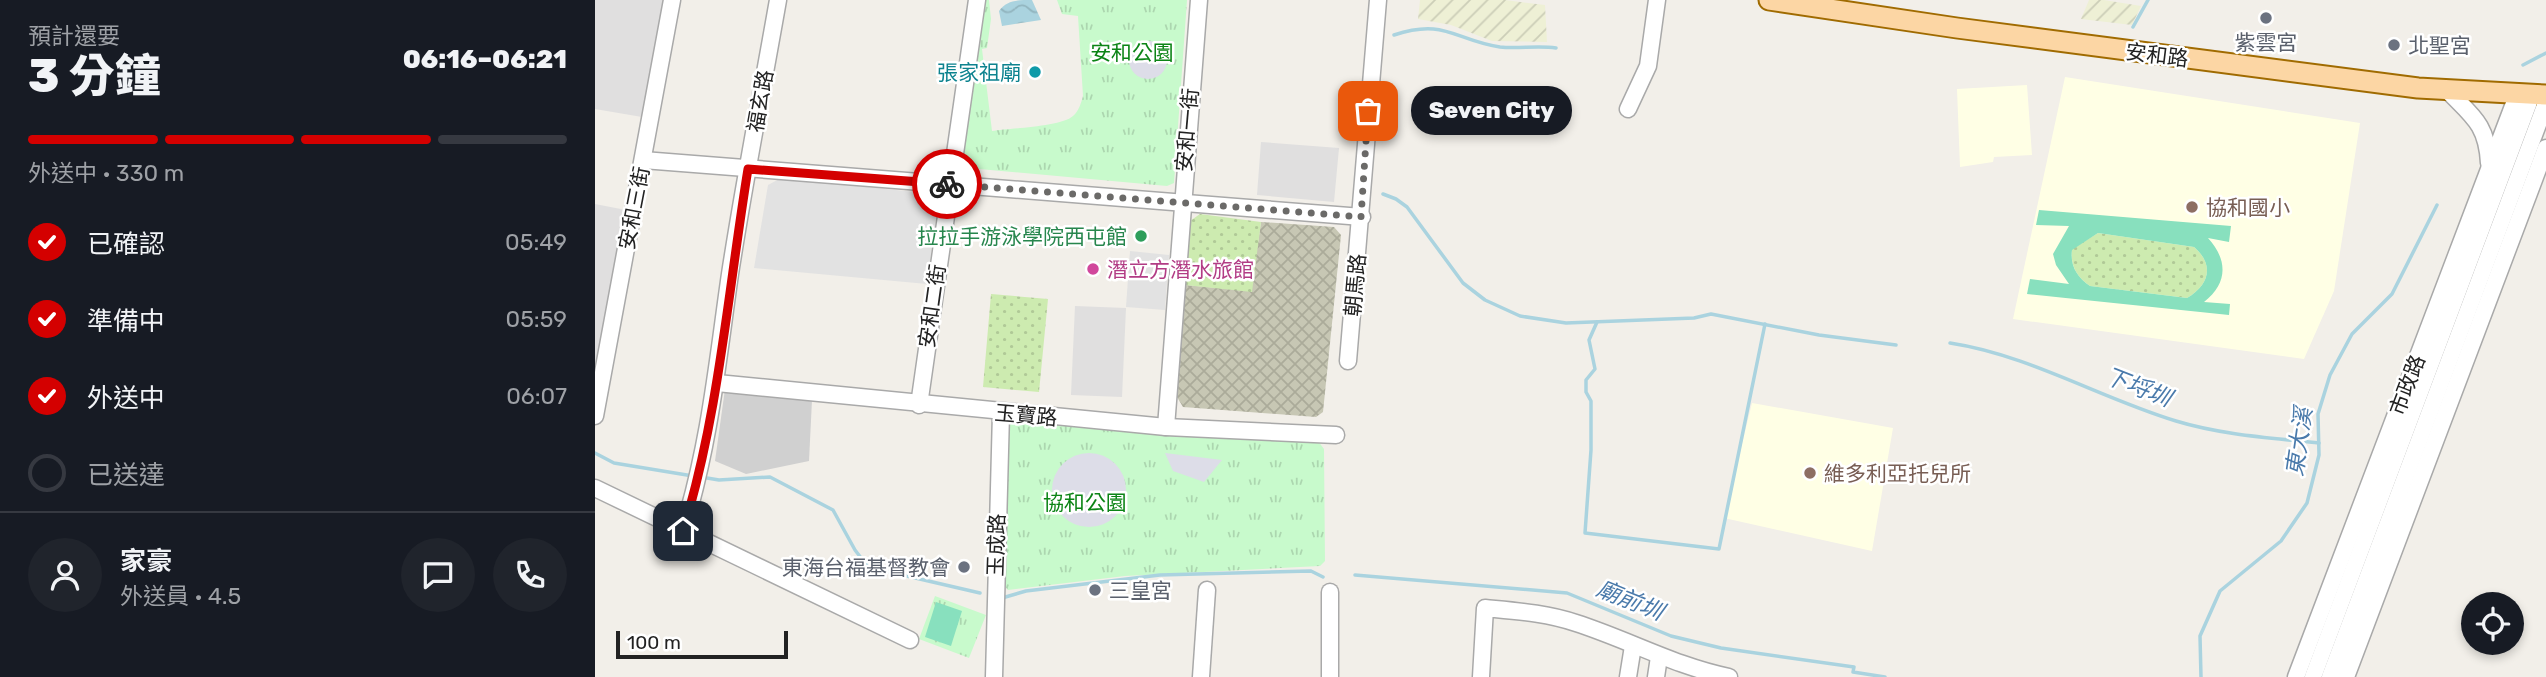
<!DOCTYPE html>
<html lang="zh-TW">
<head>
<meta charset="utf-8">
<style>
  :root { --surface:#171b24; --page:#20242c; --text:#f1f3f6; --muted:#9ea1a6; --line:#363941; --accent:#d40000 }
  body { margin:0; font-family:Rubik,"Noto Sans TC",sans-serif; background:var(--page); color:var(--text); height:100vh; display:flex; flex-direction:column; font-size:26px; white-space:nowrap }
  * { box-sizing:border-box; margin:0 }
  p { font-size:23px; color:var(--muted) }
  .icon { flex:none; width:38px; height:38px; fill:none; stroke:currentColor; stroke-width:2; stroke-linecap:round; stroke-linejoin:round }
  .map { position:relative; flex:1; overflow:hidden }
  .details { display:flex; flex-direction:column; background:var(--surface); width:595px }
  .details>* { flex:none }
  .fabs { position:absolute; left:1866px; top:592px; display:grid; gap:14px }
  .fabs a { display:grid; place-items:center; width:63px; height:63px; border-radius:50%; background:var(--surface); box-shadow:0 4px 10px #0003; font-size:35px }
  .scale { position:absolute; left:21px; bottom:18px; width:172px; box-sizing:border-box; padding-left:7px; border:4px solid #222; border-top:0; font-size:19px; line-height:24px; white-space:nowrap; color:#222; -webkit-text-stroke:5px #fff; paint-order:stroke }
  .pin { position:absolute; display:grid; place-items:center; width:60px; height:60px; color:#fff; margin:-30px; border-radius:14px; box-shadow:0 4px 10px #0006 }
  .courier { position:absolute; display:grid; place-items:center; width:70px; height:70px; margin:-35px; border:5px solid #d40000; border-radius:50%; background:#fff; color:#222; box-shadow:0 2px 9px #0007 }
  .bubble { position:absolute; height:49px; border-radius:24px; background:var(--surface); box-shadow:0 4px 10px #0003; font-size:23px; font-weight:800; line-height:49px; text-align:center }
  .head em { font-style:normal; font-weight:800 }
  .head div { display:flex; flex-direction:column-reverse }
  .head { display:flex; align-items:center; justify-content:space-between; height:119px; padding:0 28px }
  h1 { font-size:46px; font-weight:800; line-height:52px }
  .bar { display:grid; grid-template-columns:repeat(4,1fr); gap:10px 7px; align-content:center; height:84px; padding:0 28px }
  .bar i { height:9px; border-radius:5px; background:var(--line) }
  .bar .active { background:var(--accent) }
  .bar p { grid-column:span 4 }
  .line { display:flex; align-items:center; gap:18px; padding:0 28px; border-top:2px solid var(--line) }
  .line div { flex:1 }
  .round { display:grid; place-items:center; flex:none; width:74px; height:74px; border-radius:37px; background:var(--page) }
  ol { padding:0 28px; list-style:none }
  li { display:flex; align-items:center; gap:21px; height:77px }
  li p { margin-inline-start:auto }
  li .icon { padding:7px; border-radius:50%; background:var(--accent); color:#fff; stroke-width:4 }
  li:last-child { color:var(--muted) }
  li i { width:38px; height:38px; border:4px solid var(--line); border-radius:50% }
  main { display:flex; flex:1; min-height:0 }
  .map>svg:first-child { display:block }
  .residential { fill:#e0dfdf }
  .education { fill:#ffffe5 }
  .religious { fill:#d0d0d0 }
  .construction { fill:url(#construction-cross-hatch) }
  .farmland { fill:url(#farmland-furrows) }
  .grass { fill:url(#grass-dots) }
  .park { fill:url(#park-tufts) }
  .pitch { fill:#88e0be; fill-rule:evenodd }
  .parking { fill:#e2e2e2 }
  .plaza { fill:#dddde8 }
  .water { fill:url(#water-waves) }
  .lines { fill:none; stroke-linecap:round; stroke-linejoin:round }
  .stream { stroke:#aad3df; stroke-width:3.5 }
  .minor-casing { stroke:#a9a9a9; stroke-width:19 }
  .major-casing { stroke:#a06b00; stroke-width:23 }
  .minor { stroke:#fff; stroke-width:16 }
  .major { stroke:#fcd6a4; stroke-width:19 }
  .done { stroke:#6b6a68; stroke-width:7; stroke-dasharray:0 12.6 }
  .route { stroke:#d40000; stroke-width:9 }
  .worship-dot { fill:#6b7280; stroke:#fff; stroke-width:2.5 }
  .culture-dot { fill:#0f9aa8; stroke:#fff; stroke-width:2.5 }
  .education-dot { fill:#8d6e63; stroke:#fff; stroke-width:2.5 }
  .leisure-dot { fill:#2e9e5b; stroke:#fff; stroke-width:2.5 }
  .hotel-dot { fill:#d1479c; stroke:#fff; stroke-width:2.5 }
  .labels { text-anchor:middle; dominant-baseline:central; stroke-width:5; stroke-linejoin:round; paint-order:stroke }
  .worship-label { font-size:21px; fill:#5b616d; stroke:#fff; text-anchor:start }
  .park-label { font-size:21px; fill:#0c8416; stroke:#fff }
  .street-label { font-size:21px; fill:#222; stroke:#fff }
  .culture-label { font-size:21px; fill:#0d838f; stroke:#fff; text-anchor:end }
  .education-label { font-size:21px; fill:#785e54; stroke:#fff; text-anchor:start }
  .leisure-label { font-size:21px; fill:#27864d; stroke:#fff; text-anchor:end }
  .hotel-label { font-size:21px; fill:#b23c85; stroke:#fff; text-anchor:start }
  .water-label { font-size:23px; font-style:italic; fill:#4a7aab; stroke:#fff }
</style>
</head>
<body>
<main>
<section class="details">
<div class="head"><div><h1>3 分鐘</h1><p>預計還要</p></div><em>06:16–06:21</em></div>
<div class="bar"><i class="active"></i><i class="active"></i><i class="active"></i><i></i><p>外送中 · 330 m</p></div>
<ol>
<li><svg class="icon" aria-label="check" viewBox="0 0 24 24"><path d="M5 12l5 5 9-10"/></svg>已確認<p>05:49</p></li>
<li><svg class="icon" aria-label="check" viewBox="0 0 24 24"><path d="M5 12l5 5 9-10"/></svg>準備中<p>05:59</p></li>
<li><svg class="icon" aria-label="check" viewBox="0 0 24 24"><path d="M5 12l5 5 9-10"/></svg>外送中<p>06:07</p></li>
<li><i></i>已送達</li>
</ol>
<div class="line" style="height:126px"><a class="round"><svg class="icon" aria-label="person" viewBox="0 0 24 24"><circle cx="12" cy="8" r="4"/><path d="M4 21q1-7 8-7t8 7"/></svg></a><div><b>家豪</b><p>外送員 · 4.5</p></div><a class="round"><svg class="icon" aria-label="chat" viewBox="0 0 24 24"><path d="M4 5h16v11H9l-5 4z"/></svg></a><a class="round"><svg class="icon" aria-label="phone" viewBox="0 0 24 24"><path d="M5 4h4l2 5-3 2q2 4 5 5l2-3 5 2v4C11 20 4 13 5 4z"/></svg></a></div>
</section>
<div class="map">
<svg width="1951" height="677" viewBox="0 0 1951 677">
  <defs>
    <pattern id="construction-cross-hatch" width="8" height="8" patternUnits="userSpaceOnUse" patternTransform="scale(1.75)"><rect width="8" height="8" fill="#c7c7b4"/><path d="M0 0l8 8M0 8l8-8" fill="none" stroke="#abab9a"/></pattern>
    <pattern id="farmland-furrows" width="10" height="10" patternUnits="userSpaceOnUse" patternTransform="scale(1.75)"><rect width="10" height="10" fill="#eef0d5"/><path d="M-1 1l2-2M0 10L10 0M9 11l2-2" fill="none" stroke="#ccceb7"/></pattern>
    <pattern id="grass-dots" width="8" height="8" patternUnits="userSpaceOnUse" patternTransform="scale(1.75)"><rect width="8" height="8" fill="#cdebb0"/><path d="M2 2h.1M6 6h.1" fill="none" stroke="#b0c997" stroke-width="1.8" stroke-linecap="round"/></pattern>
    <pattern id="park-tufts" width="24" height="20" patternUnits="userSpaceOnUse" patternTransform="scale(1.75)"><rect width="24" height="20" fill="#c8facc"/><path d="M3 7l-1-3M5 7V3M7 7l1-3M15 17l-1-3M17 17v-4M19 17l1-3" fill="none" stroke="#acd6af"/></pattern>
    <pattern id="water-waves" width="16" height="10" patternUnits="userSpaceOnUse" patternTransform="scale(1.75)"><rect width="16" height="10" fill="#aad3df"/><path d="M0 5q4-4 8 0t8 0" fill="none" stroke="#92b5bf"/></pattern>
  </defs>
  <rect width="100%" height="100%" fill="#f2efe9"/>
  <g class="residential">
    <path d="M0,0h68l-21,117 -47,-8z"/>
    <path d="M666,142l78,6 -5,54 -77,-7z"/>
    <path d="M0,204l31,6 -31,176z"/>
    <path d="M480,306l51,2 -4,89 -51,-2z"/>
  </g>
  <g class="education">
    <path d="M1470,77l295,46 -26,168 -30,68 -291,-40z"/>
    <path d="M1432,85l5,70 -38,2 -1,5 -33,5 -3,-78z"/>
    <path d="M1157,403l141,25 -21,123 -148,-33z"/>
  </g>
  <path class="religious" d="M130,389l87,11 -3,61 -63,13 -31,-13z"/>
  <path class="construction" d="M666,222l73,5 7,8 -18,177 -7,5 -133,-10 -6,-10 8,-112 66,6z"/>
  <g class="farmland">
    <path d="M825,0h85l40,5 2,37 -55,-1 -41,-16 -33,-6z"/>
    <path d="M1494,0h15l37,6 -9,19 -51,-6z"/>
  </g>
  <g class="grass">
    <path d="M605,214l61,8 -9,70 -67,-7 5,-64z"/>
    <path d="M1503,233l96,14c21,18 15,38 -7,51l-97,-12c-13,-9 -20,-20 -18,-37z"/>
    <path d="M396,294l57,5 -9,93 -56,-5z"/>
  </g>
  <g class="park">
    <path d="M389,0h5l2,19 -4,29 -5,1 10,82c18,-3 69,-4 81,-15 6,-5 8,-13 10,-20l-5,-80 -16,-2 -5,-14h130l-13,183 -7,3 -199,-18 -5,-3 -2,-7z"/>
    <path d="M420,418l303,23 6,8 1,112 -5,5 -195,10 -117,14 -6,-7 3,-156z"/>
    <path d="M340,596l51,19 -17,43 -50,-19z"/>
  </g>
  <g class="pitch">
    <path d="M1444,210l192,16 -2,16 -21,-4c20,22 20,45 -4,64l26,2 -1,11 -202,-21 3,-15 39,5 -13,-19 -3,-11 16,-28 -33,-1zM1503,233l96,14c21,18 15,38 -7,51l-97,-12c-13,-9 -20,-20 -18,-36z"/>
    <path d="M341,602l26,9 -11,35 -26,-9z"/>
  </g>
  <g class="parking">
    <path d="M186,178l153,16 4,8 -11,82 -173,-16 14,-83z"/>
    <path d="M535,251l39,4 -4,55 -39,-3z"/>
  </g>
  <g class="plaza">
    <circle cx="553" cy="60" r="19"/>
    <circle cx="494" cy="490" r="37"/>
    <path d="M570,453l57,7 -18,22 -31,-11z"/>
  </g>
  <path class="water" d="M437,0l9,20 -39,6 -3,-15c8,-11 19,-11 33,-11z"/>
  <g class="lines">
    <g class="stream">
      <path d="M1538,27l15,-27"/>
      <path d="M799,35c51,-17 60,5 106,12 19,2 38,-2 56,1"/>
      <path d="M1928,65l23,-12"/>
      <path d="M788,194l13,5 11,8 56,76 22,17 35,16 46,7 128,-5 17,-4 108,21 77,10"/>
      <path d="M1002,322l-8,18 6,29 -9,11v12l5,9v49l-6,83 134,16 46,-225"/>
      <path d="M1355,343c79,12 150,55 226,78 46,14 96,17 143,22"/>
      <path d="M0,453l19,10 79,13"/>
      <path d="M106,477l18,3 51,-3 63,33 22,40 13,17 112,26"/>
      <path d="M760,575l212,18 104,43 50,12 133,19 -1,5 32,5"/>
      <path d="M407,598l24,-7 134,-16 151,-4 12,6"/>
      <path d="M1606,677l-1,-41 20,-45 61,-50 26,-38 12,-48 -1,-41 12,-39 22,-41 40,-40 45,-89"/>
    </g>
    <defs>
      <g id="minor">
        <path d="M1852,90c25,26 40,34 42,73"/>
        <path d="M1033,109l20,-43 9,-66"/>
        <path d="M48,160l719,57"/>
        <path d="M753,361l30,-361"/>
        <path d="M122,383l449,44 170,8"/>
        <path d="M324,405l58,-405"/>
        <path d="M0,416l77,-416"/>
        <path d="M571,427l33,-427"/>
        <path d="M0,488l315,152"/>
        <path d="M88,531c27,-89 34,-166 47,-257 14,-91 32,-183 48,-274"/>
        <path d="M399,677l7,-264"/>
        <path d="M606,677l6,-87"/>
        <path d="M735,677v-85"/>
        <path d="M886,677l4,-69c31,3 62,5 91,15 53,17 99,43 153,54"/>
        <path d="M1033,677l5,-31"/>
        <path d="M1061,677l3,-20"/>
        <path d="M1701,677l222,-584"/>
        <path d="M1718,677l219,-583"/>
        <path d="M1735,677l216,-574"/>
        <path d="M1751,677l200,-529"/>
      </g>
      <path id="major" d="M1174,0l188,28 461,60 128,7"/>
    </defs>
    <use href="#minor" class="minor-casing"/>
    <use href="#major" class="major-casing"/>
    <use href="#minor" class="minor"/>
    <use href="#major" class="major"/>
  </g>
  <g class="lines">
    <path class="done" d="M352,184l414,33 7,-106"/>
    <path class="route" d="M88,531c36,-117 45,-240 65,-362l199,15"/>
  </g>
  <g class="worship-dot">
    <circle cx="1671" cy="18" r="7"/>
    <circle cx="1799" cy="45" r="7"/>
    <circle cx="369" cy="567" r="7"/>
    <circle cx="500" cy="590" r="7"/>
  </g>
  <circle class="culture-dot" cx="440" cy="72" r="7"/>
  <g class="education-dot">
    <circle cx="1597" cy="207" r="7"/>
    <circle cx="1215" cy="473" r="7"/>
  </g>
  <circle class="leisure-dot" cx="546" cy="236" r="7"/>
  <circle class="hotel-dot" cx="498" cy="269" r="7"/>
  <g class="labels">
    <g class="worship-label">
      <text x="1671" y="42" text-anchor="middle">紫雲宮</text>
      <text x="1813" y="45">北聖宮</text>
      <text x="355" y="567" text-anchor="end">東海台福基督教會</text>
      <text x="514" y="590">三皇宮</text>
    </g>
    <g class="park-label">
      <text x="537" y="52">安和公園</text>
      <text x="490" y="502">協和公園</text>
    </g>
    <g class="street-label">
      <text transform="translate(1562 55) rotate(7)">安和路</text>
      <text transform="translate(165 101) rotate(-80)">福玄路</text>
      <text transform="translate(592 130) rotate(-85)">安和一街</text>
      <text transform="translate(39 208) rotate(-79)">安和三街</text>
      <text transform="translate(760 285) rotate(-85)">朝馬路</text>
      <text transform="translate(337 306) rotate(-82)">安和二街</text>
      <text transform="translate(1812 385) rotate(-69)">市政路</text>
      <text transform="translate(431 415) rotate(5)">玉寶路</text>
      <text transform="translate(401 545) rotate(-88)">玉成路</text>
    </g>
    <g class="culture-label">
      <text x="426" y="72">張家祖廟</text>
    </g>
    <g class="education-label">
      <text x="1611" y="207">協和國小</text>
      <text x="1229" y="473">維多利亞托兒所</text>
    </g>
    <g class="leisure-label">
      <text x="532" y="236">拉拉手游泳學院西屯館</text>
    </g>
    <g class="hotel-label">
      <text x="512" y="269">潛立方潛水旅館</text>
    </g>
    <g class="water-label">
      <text transform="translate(1543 387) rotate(21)">下埒圳</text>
      <text transform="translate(1704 442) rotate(-82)">東大溪</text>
      <text transform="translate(1035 600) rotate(22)">廟前圳</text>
    </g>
  </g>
</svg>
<div class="fabs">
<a><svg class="icon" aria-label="locate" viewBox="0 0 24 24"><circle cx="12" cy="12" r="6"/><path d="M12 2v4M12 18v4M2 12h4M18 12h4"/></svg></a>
</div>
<div class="scale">100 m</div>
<div class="pin" style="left:773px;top:111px;background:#ea580c"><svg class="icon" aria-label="bag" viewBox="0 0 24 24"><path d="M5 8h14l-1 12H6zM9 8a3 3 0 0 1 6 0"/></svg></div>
<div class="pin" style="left:88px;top:531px;background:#1f2937"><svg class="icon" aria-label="home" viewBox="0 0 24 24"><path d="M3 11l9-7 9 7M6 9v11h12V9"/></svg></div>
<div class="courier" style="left:352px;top:184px"><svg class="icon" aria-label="bike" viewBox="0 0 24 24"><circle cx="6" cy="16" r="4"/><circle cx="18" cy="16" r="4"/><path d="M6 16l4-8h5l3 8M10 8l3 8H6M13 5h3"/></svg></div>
<div class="bubble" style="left:816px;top:86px;width:161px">Seven City</div>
</div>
</main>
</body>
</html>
